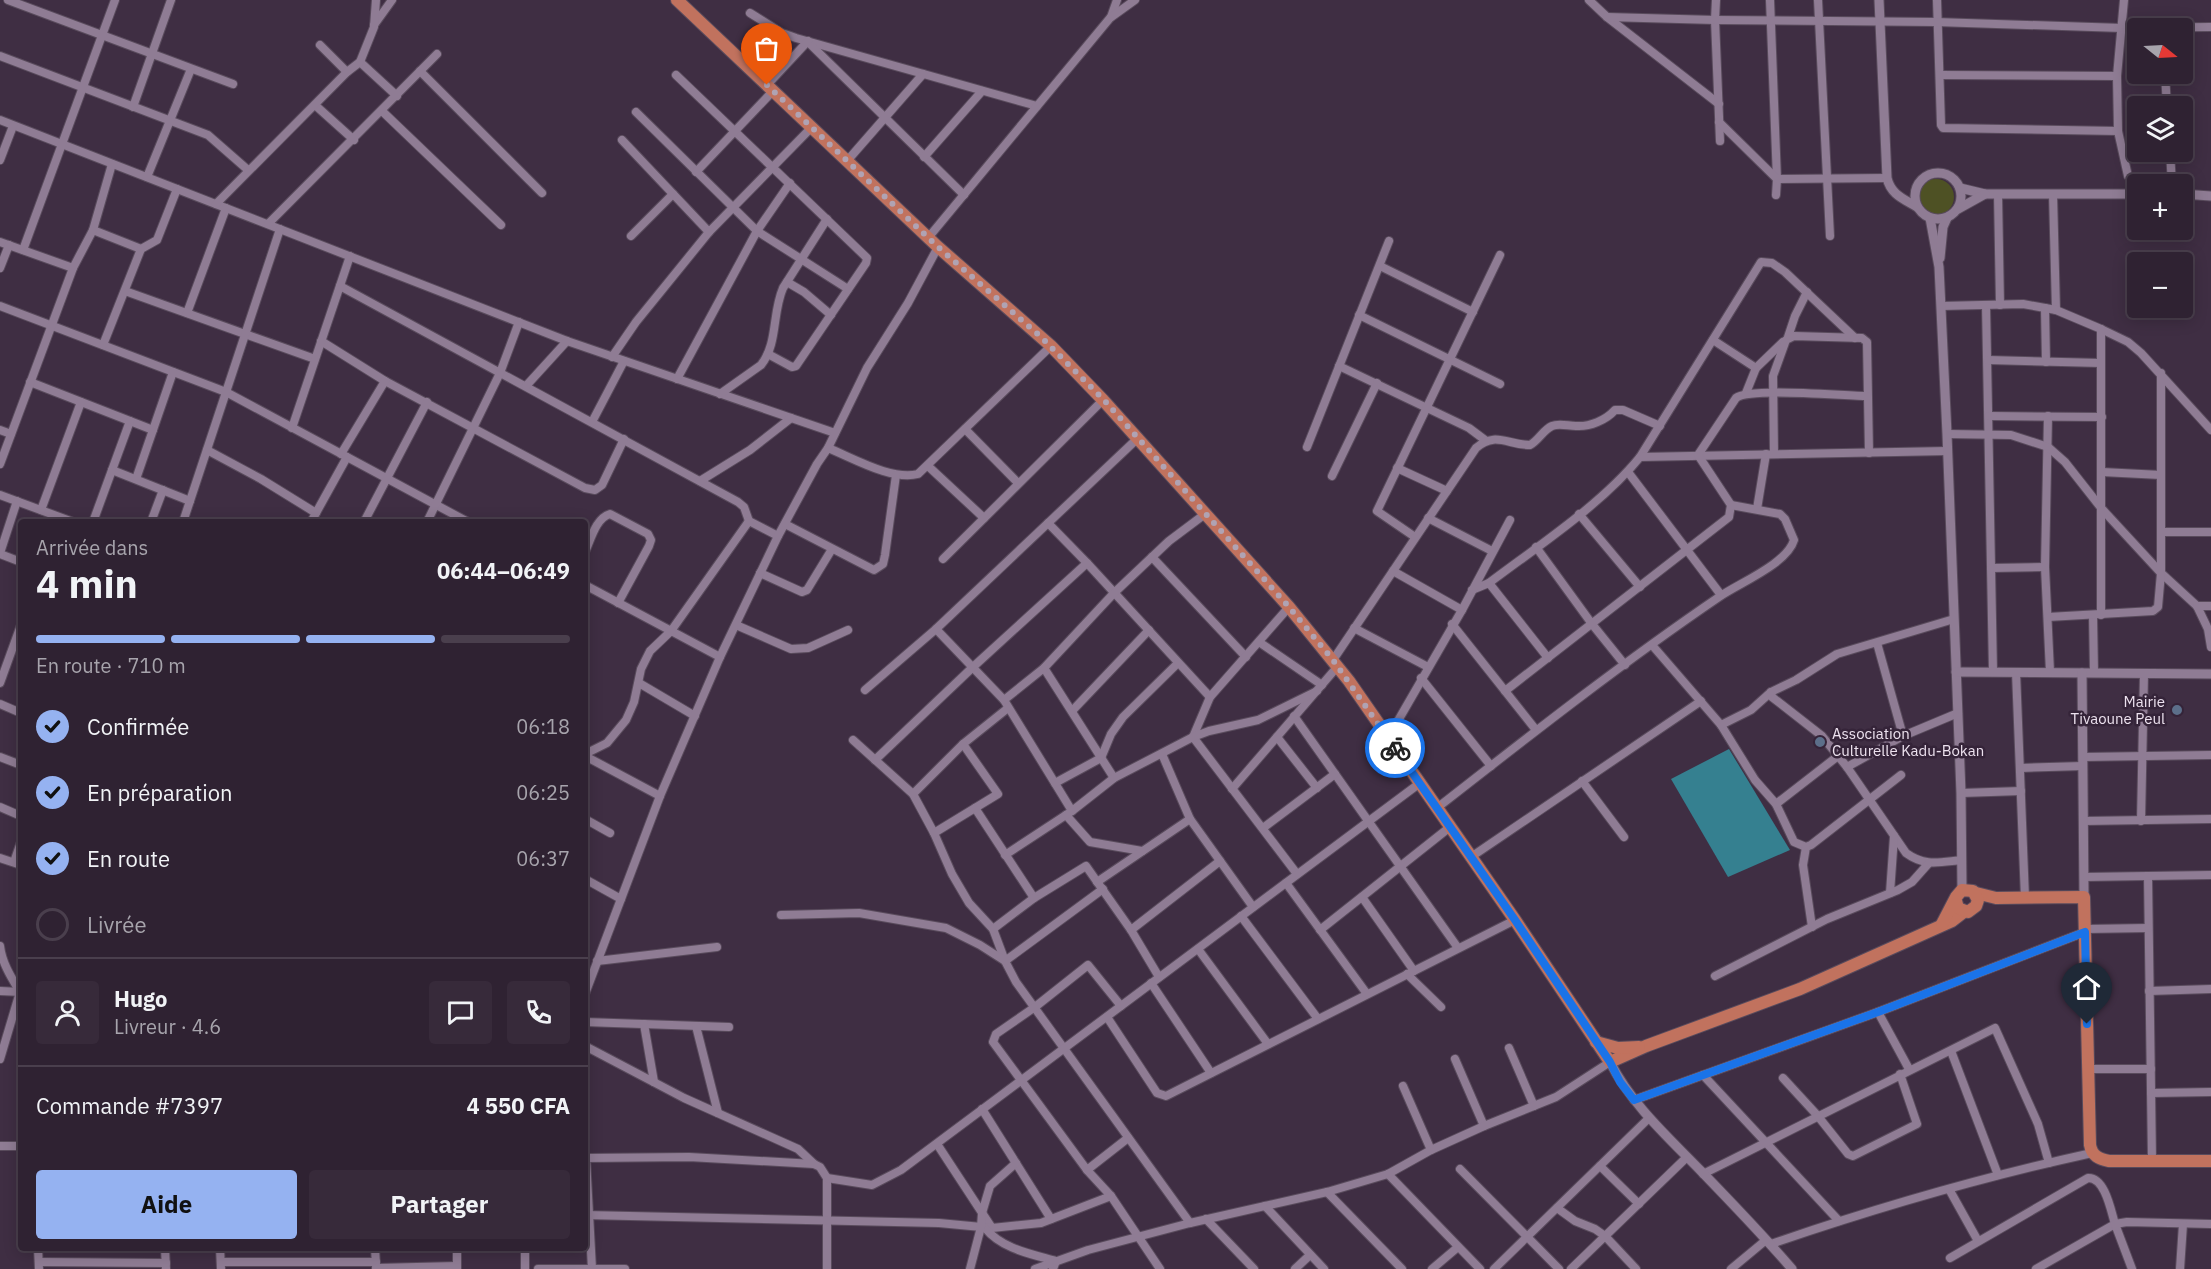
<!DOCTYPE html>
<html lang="fr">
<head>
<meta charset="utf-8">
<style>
  :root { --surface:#2f2232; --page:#372a3a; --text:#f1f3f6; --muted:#a7a4ac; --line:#4a3f4d; --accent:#95b2f1 }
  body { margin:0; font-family:"IBM Plex Sans",sans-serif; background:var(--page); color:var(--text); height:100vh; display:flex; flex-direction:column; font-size:22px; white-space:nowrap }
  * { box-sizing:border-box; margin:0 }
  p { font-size:20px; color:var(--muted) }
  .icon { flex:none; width:33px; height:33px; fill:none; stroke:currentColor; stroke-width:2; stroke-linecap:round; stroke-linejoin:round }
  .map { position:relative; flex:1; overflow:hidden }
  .sheet { position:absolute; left:18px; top:519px; width:570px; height:732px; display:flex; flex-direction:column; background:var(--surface); border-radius:6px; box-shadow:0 3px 15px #0003,0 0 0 2px var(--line) }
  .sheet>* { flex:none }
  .needle { width:39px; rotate:108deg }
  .buttons { position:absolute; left:2127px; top:18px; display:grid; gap:12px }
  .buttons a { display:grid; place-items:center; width:66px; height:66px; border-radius:6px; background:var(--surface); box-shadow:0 3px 15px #0003,0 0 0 2px var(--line); font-size:30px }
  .pin { position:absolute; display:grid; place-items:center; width:51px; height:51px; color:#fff; margin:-62px -26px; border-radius:50% 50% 50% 0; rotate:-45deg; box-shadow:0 0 6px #0007 }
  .pin .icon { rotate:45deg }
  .courier { position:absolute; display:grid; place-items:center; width:60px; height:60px; margin:-30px; border:4px solid #1a73e8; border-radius:50%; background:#fff; color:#222; box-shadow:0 2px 8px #0007 }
  .overview em { font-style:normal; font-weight:700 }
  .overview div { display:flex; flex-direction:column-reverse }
  .overview { display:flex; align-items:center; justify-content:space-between; height:102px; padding:0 18px }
  h1 { font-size:39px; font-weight:700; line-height:45px }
  .bar { display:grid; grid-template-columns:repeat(4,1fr); gap:9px 6px; align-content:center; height:72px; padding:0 18px }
  .bar i { height:8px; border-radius:4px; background:var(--line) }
  .bar .on { background:var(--accent) }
  .bar p { grid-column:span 4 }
  .line { display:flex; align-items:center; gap:15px; padding:0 18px; border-top:2px solid var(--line) }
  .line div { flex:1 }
  .round { display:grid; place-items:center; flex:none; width:63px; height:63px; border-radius:6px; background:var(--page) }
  ol { padding:0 18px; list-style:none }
  li { display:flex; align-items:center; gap:18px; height:66px }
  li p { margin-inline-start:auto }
  li .icon { padding:6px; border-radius:50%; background:var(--accent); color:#111; stroke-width:4 }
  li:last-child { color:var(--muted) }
  li i { width:33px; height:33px; border:3px solid var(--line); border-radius:50% }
  .button { display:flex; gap:12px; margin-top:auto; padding:12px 18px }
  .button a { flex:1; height:69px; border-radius:6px; background:var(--accent); color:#111; font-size:24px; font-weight:700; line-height:69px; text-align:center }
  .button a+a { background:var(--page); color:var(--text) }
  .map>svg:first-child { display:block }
  .green { fill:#4e5124 }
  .water { fill:#358090 }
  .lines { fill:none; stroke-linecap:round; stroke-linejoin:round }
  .minor-casing { stroke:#594b5c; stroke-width:10 }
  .tertiary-casing { stroke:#594b5c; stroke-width:11 }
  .primary-casing { stroke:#594b5c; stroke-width:14 }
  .minor { stroke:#8f7c94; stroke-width:8 }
  .tertiary { stroke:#8f7c94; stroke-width:9 }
  .primary { stroke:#c1725e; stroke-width:12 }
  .done { stroke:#b0a3b3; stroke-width:6; stroke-dasharray:0 10.8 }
  .route { stroke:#1a73e8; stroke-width:8 }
  .service-dot { fill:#5c6f8a; stroke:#352439; stroke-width:2 }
  .labels { text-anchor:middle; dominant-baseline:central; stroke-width:5; stroke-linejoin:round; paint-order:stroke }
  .poi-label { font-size:15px; fill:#ede2ef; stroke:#352439; text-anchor:end }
</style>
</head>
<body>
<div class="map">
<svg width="2211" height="1269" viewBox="0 0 2211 1269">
  <rect width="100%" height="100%" fill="#3f2e43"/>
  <circle class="green" cx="1936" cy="197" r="18"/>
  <path class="water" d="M1729,749l61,101 -62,27 -57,-98z"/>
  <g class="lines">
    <defs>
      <g id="minor">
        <path d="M8,0l225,84"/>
        <path d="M1589,0l18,17 112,87"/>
        <path d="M1716,0l-1,20 5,121"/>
        <path d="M1770,0l7,179 -1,16"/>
        <path d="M1818,0l12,236"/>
        <path d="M1937,0l4,125 2,3 175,3"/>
        <path d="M2124,0l-7,76 1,55 10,45"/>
        <path d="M750,13l32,20 14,5 241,68"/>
        <path d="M1111,17l6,-17"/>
        <path d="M1607,17l108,3 221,2 186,6 89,-1"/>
        <path d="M374,25l18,-25"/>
        <path d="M809,43l155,152"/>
        <path d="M320,45l27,27"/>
        <path d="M0,56l208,79 40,35"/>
        <path d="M360,62l37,34"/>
        <path d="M420,71l122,122"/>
        <path d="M2165,74l2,32"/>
        <path d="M676,75l191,183 -1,5 -70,103 -4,1 -24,-13"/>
        <path d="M1940,75l177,1"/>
        <path d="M767,85l41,-44"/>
        <path d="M315,105l39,35"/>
        <path d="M133,107l38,-107"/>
        <path d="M382,111l119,114"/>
        <path d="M636,112l121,119 91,58"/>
        <path d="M0,120l567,221 268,92"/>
        <path d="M1719,122l58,57 110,-1"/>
        <path d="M622,140l87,92"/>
        <path d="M2170,152l2,32"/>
        <path d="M924,157l58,-66"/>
        <path d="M0,160l13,-34"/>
        <path d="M847,161l76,-87"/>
        <path d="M696,172l77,-81"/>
        <path d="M147,177l44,-108"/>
        <path d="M1998,194l2,111"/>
        <path d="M2053,194l3,116"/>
        <path d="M216,204l131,-132 13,-10 14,-35 2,-27"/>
        <path d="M268,224l169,-170"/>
        <path d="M93,230l48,19"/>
        <path d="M631,236l42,-42"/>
        <path d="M928,238l182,-220 25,-18"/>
        <path d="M0,242l73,26"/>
        <path d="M23,250l92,-250"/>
        <path d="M1380,266l93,46"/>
        <path d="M0,268l9,-23"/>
        <path d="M787,282l17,10 27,23"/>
        <path d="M340,286l398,216 6,5 5,14 29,15"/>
        <path d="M125,291l190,68"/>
        <path d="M1986,305l7,367"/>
        <path d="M0,306l226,86 242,130"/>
        <path d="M1941,306l82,-2 33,6 45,19 27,13 13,11 70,77"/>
        <path d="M2045,308l1,54"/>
        <path d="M187,313l39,-105"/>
        <path d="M1359,315l141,69"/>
        <path d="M1788,337l7,-21 12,-24"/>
        <path d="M1713,340l43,28 -10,25"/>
        <path d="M321,341l64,40 200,107 10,2 7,-5 22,-46"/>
        <path d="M103,345l38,-96 16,-9 20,-51"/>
        <path d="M612,357l24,-35 73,-90 102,-104"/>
        <path d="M1988,360l113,3"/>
        <path d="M1339,366l130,62 16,12"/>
        <path d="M1756,368l27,-26"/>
        <path d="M677,379l80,-148 33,-48"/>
        <path d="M30,382l123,48"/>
        <path d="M526,386l41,-45"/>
        <path d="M720,394l41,-29c17,-21 11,-52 22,-77l44,-69"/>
        <path d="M1989,416l113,1"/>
        <path d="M2048,416l-3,151 5,105"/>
        <path d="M592,422l32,-61"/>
        <path d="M292,428l58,-172"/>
        <path d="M965,429l53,54"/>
        <path d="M0,430l11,4"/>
        <path d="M1947,434l64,1 37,12 17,15 37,47 59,64 36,33 11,23 3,18"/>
        <path d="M1307,447l82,-206"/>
        <path d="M828,448c25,10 64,33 90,26l133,-128"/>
        <path d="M207,450l54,29 55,34"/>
        <path d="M341,454l44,-73"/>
        <path d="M1774,454l-1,-78 13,-36 8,-4 68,2 5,4 2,111"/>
        <path d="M1640,457l121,-195 11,1 13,9 70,66"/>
        <path d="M0,464l73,-196 20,-38 19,-66"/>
        <path d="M928,466l56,52"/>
        <path d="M1397,468l50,23"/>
        <path d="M112,470l78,31"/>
        <path d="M1628,472l93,123"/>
        <path d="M2102,472l59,3"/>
        <path d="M1332,476l45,-93"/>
        <path d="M136,479l37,-107"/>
        <path d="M700,481l50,-31 41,-32"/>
        <path d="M0,495l73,27"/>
        <path d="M1757,509l9,-55"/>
        <path d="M41,510l40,-108"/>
        <path d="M1579,514l61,73"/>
        <path d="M1428,518l64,33"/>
        <path d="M93,522l37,-101"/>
        <path d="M151,522l12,-32"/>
        <path d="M183,522l97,-293"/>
        <path d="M311,522l36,-65"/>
        <path d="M364,522l63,-120"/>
        <path d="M427,522l73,-149 19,-51"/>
        <path d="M1048,523l39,40 123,134"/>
        <path d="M785,524l89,46 9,-6 2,-9 11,-80"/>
        <path d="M2161,532h50"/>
        <path d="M1415,537l-38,-26 123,-256"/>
        <path d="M1536,547l56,77 33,41"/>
        <path d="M585,552c6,-13 11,-34 25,-38l38,20 3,6 -2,6 -31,57"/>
        <path d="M0,553l17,-52"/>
        <path d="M0,554l21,8"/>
        <path d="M1152,557l94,100"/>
        <path d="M943,559l160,-159"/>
        <path d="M1991,568l54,-1"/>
        <path d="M1393,571l69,39"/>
        <path d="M760,573l42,19 5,-2 25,-41"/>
        <path d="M1489,583l59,75"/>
        <path d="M585,585l135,72"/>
        <path d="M1472,590l17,-7c49,-37 113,-79 151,-126l308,-6"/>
        <path d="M2197,606h14"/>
        <path d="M2093,615l1,58"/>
        <path d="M2101,615v-286"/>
        <path d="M2048,617l105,-6 5,-4 3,-34v-200"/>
        <path d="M1452,624l84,106"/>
        <path d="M736,625l55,24 17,-1 40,-18"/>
        <path d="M1354,628l74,39"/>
        <path d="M936,629l68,71 68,111"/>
        <path d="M1259,642l63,43"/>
        <path d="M1877,643l26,93"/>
        <path d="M1652,645l69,80 34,55 21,24 18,38 12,5 5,-2 90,-70"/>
        <path d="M1333,660l143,-212c19,-17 32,-3 54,-3 9,-5 13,-15 22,-19 7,-3 16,0 24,0 14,1 30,-6 39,-16h8l37,16"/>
        <path d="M1044,668l70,110"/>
        <path d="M2016,672l9,226"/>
        <path d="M1421,678l70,88"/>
        <path d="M0,683l21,-58"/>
        <path d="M639,683l56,33"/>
        <path d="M865,690l71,-61 202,-191"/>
        <path d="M1505,691l224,-174 2,-12 -33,-50 38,-57c14,-11 108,-2 131,-2"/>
        <path d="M1771,692l1,5 50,39 25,31 59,86c19,14 34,9 56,7"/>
        <path d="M1004,700l40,-32 70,-75 55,-52 36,-27"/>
        <path d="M0,704l21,9"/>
        <path d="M1072,711l77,-81"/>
        <path d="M1294,716l164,232"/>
        <path d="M1721,725l30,-15 20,-18 25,-12 41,-26 117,-35"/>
        <path d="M1193,737l104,137"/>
        <path d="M1193,737l17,-40 79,-90"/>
        <path d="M1277,737l40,51"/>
        <path d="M1388,738l74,-128 48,-90"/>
        <path d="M853,740l60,54 21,39 18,41 17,29 24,26 12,32 11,21 174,241"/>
        <path d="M585,754l22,-11 19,-23 8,-18 7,-33 9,-18 21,-20 78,-110"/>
        <path d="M1162,754l28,65 63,88"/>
        <path d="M585,756l75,40"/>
        <path d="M0,757l21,8"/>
        <path d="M2083,757l128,-2"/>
        <path d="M875,760l98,-93 114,-104"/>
        <path d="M1847,767l56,-31 55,-23"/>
        <path d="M2020,768l63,-2"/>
        <path d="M1582,781l42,56"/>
        <path d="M1055,783l46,-25 10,-24 12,-17 55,-54"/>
        <path d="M1232,789l106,-123"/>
        <path d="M1961,793l60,-2"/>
        <path d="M913,794l50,-50 45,-36"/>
        <path d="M1776,804l62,-48"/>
        <path d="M0,807l21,9"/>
        <path d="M975,808l59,90 52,-32 45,64 28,47"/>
        <path d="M1437,808c92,-72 185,-145 282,-211 20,-14 68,-33 75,-57l-9,-21 -5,-5 -49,-9"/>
        <path d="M1066,815l24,27 52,9"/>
        <path d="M585,819l25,14"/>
        <path d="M2083,821l128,-2"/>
        <path d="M2141,821l3,-148"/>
        <path d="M1263,828l72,-54"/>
        <path d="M934,833l64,-39 -35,-50"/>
        <path d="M1806,847l-3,18 9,62"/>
        <path d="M1005,855l67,-44 42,-33 79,-41 16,-6 49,-11 59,-29"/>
        <path d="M1471,857l230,-156"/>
        <path d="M0,858l21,7"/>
        <path d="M14,862l7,-20"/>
        <path d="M2148,876l4,285"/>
        <path d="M2084,877l127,-2"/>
        <path d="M585,879l36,20"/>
        <path d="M1097,882l93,-63"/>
        <path d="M1286,883l81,111"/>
        <path d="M1890,893l4,-57"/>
        <path d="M1362,897l52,74"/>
        <path d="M781,915l78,-2 87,15 34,17 25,16 98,-72"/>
        <path d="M1241,916l77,103"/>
        <path d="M993,929l41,-31"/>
        <path d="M2085,929l63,-1"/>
        <path d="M1131,930l89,-69"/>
        <path d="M1320,930l130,-103"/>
        <path d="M0,946c2,17 11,31 20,46l-20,67"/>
        <path d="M1198,949l70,95"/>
        <path d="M597,961l120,-14"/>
        <path d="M1407,974l34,33"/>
        <path d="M1715,976l112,-57 71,-29 14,-8 16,-18"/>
        <path d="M1151,983l60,90"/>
        <path d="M0,991l21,1"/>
        <path d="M2149,991l62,-2"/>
        <path d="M585,994l75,-198 60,-139 58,-121 39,-72 11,-16 39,-80 41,-65 30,-56"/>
        <path d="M1121,1006l-33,-41 -53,42 -39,27 -3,8 94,128 24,26 49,73"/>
        <path d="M1878,1012l31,57"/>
        <path d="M1107,1017l50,76 9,3 349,-176"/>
        <path d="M585,1022l144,5"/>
        <path d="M644,1024l10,58"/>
        <path d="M696,1026l22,87"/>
        <path d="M585,1046l99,52 114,51 16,15"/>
        <path d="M1509,1048l25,58"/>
        <path d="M1951,1051l47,124"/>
        <path d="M1455,1059l29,67"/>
        <path d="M2088,1069h63"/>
        <path d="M1703,1075l136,146"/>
        <path d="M1783,1078l34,37 31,39 5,2 64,-32 -17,-50"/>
        <path d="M1403,1086l28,64"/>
        <path d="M2151,1093l60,-1"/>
        <path d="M1634,1100l244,-88 207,-80"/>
        <path d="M982,1109l69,110"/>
        <path d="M937,1144l55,84"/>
        <path d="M0,1146h21"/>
        <path d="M585,1158l104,-1 125,7 6,3 7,11v91"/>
        <path d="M586,1158l6,111"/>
        <path d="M1600,1166l39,38"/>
        <path d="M1460,1169l99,100"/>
        <path d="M1087,1170l41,-32"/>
        <path d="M1388,1174l92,95"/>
        <path d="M1703,1174l292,-146 43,96 11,39"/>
        <path d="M827,1178l45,7 29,-15 519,-387"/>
        <path d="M1949,1189l29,52"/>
        <path d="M1327,1192l75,77"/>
        <path d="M1265,1206l59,63"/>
        <path d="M1557,1208l18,13 20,8 10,7 31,33"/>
        <path d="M585,1215l354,8 53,5 49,-5 70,-27"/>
        <path d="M1206,1219l48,50"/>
        <path d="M985,1228c17,21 46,26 71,33l-3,8"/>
        <path d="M1771,1244c105,-36 212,-67 321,-91"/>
        <path d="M38,1248l1,21"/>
        <path d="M165,1248l1,21"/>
        <path d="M220,1248l1,21"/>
        <path d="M375,1248l1,17"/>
        <path d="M457,1248v21"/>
        <path d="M525,1248v21"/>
        <path d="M1950,1258l138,-80c17,-1 23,33 27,46l-79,45"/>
        <path d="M39,1262l127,1"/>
        <path d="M221,1262h155"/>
        <path d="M376,1268l81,-2"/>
        <path d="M538,1269h87"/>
        <path d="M970,1269l11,-42 1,-14 8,-27 26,-23"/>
        <path d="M1035,1269l53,-19 102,-27 137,-31 61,-18 43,-24 53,-24 72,-29 54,-35"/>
        <path d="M1295,1269l15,-14"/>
        <path d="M1432,1269l26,-22"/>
        <path d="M1494,1269l155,-151"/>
        <path d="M1571,1269l116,-112"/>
        <path d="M1731,1269l35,-29"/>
        <path d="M2132,1269l-17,-45 12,-2 84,2"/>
        <path d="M2180,1269l3,-45"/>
      </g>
      <g id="tertiary">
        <path d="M1879,0l8,178c4,17 17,21 30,29"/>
        <circle cx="1938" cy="196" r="23"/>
        <path d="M1960,188l25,6h153"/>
        <path d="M2182,194l29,2"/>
        <path d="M1958,209l27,-15"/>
        <path d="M1930,218l9,49 8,167 14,359 1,97"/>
        <path d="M1940,258l3,-31 4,-9"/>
        <path d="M1956,672l255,2"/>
        <path d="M2082,673l2,224"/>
        <path d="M1610,1062c22,43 58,75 91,109 31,32 62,64 91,98"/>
      </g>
      <g id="primary">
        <path d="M677,0l261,247 113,99 52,54 186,207 60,74 166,239 95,142 36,-16 154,-57 152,-68 13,-10"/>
        <path d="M1976,893l20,5 88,-1 6,248c2,11 9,14 19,16h102"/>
        <path d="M1942,924l14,-27 6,-7 11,1 5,9 -2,6 -8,6 -10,-4 -2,-7"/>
        <path d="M1596,1042l22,6 21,-1"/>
      </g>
    </defs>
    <use href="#minor" class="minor-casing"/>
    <use href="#tertiary" class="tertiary-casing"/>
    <use href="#primary" class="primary-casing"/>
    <use href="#minor" class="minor"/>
    <use href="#tertiary" class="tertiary"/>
    <use href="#primary" class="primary"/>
  </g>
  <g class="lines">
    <path class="done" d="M767,85l171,162 103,90 63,63 185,207 44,53 62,88"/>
    <path class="route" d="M1395,748l120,172 95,142 10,20 14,18 244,-88 207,-80 2,92"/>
  </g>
  <g class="service-dot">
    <circle cx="2177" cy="710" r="6"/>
    <circle cx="1820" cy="742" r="6"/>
  </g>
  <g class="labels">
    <g class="poi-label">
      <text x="2165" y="701">Mairie<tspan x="2165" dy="17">Tivaoune Peul</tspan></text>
      <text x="1832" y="733" text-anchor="start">Association<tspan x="1832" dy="17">Culturelle Kadu-Bokan</tspan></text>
    </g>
  </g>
</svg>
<div class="buttons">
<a><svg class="needle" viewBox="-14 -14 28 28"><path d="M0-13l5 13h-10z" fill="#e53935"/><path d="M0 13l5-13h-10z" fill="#a7a4ac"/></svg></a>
<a><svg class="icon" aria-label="layers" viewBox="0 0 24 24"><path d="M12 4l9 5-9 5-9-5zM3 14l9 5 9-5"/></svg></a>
<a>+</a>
<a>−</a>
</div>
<div class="pin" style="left:767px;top:85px;background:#ea580c"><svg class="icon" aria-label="bag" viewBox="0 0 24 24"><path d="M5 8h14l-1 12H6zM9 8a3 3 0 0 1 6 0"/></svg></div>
<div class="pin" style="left:2087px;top:1024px;background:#1f2937"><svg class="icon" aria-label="home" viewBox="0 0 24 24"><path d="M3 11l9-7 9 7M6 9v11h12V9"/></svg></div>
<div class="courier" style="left:1395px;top:748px"><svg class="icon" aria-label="bike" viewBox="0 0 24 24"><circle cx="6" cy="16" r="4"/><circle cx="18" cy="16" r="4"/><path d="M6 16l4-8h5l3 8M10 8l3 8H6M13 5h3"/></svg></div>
<section class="sheet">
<div class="overview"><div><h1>4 min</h1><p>Arrivée dans</p></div><em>06:44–06:49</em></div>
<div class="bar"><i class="on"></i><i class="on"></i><i class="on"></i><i></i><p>En route · 710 m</p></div>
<ol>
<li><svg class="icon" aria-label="check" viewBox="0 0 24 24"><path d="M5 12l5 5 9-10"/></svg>Confirmée<p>06:18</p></li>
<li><svg class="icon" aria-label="check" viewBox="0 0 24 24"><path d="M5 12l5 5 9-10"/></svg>En préparation<p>06:25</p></li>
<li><svg class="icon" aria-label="check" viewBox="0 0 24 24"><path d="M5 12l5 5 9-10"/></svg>En route<p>06:37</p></li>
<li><i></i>Livrée</li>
</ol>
<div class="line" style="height:108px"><a class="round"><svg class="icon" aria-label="person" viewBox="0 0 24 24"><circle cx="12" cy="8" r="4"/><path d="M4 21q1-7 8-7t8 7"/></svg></a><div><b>Hugo</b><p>Livreur · 4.6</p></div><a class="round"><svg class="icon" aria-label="chat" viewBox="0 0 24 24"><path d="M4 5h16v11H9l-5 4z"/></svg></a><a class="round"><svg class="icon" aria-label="phone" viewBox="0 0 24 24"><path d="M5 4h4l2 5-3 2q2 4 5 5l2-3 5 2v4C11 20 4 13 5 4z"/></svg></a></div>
<div class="line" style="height:78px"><div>Commande #7397</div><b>4 550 CFA</b></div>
<div class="button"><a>Aide</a><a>Partager</a></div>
</section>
</div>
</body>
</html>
